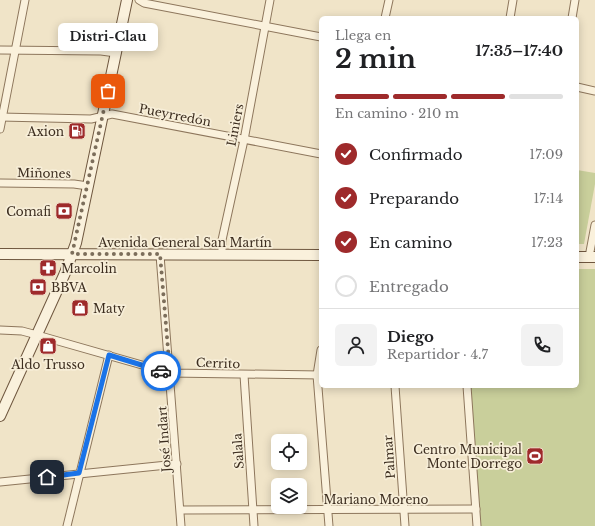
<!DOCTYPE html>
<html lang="es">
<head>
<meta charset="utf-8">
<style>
  :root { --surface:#fff; --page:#f2f2f2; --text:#202124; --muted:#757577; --line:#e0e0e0; --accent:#9e2a2b }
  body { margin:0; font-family:"Libre Baskerville",serif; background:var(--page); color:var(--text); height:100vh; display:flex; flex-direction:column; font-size:15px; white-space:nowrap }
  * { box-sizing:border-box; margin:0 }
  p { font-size:13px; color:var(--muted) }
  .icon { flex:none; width:22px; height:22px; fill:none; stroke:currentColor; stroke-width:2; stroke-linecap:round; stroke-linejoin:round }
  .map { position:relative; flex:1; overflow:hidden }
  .sheet { position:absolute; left:319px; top:16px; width:260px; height:372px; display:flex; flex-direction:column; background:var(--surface); border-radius:6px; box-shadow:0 2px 10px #0003 }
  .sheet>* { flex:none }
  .tools { position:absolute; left:271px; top:434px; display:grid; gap:8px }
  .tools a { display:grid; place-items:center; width:36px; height:36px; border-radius:6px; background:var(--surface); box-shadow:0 2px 10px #0003; font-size:20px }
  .pin { position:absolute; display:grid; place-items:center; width:34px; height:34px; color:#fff; margin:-17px; border-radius:8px; box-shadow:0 2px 6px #0006 }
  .courier { position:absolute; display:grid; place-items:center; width:40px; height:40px; margin:-20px; border:3px solid #1a73e8; border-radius:50%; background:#fff; color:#222; box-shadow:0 1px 5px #0007 }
  .bubble { position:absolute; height:28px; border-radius:6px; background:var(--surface); box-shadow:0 2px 10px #0003; font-size:13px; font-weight:700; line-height:28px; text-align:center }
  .head em { font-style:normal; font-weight:700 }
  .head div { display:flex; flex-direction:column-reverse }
  .head { display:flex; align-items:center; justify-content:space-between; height:68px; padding:0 16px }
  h1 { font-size:26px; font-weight:700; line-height:30px }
  .bar { display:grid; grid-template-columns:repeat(4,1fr); gap:6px 4px; align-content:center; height:48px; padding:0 16px }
  .bar i { height:5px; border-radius:3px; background:var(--line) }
  .bar .on { background:var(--accent) }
  .bar p { grid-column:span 4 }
  .line { display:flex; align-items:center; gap:10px; padding:0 16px; border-top:1px solid var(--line) }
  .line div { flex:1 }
  .round { display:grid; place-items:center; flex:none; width:42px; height:42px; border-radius:6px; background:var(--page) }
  ol { padding:0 16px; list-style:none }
  li { display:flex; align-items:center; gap:12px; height:44px }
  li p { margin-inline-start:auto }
  li .icon { padding:4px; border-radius:50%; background:var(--accent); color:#fff; stroke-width:4 }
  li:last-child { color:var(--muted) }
  li i { width:22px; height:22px; border:2px solid var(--line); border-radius:50% }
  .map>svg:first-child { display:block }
  .grass { fill:#c9cf9b }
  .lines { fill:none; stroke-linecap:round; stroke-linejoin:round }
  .minor-casing { stroke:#8d765c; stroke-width:9 }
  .secondary-casing { stroke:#6f573f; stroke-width:12 }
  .minor { stroke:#faf1dc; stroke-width:7 }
  .secondary { stroke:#faf1dc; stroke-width:10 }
  .done { stroke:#7c6e5b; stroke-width:4; stroke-dasharray:0 7.2 }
  .route { stroke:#1a73e8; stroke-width:5 }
  .labels { text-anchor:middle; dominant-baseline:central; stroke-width:3.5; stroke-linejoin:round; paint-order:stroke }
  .street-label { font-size:12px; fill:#3d2e20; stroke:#f7eed8 }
  .poi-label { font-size:12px; fill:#3d2e20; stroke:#f7eed8; text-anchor:end }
</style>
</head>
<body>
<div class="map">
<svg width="595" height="526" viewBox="0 0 595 526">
  <rect width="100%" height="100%" fill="#f0e4c8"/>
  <g class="grass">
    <path d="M577,170l18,3v11l-11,60h-7z"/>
    <path d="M577,269h18v257h-115l-12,-140h109z"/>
  </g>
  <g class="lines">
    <defs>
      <g id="minor">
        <path d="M139,0l5,3 177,34"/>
        <path d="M385,18l4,-18"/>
        <path d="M510,18l3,-18"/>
        <path d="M572,18l3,-18"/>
        <path d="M0,50l101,1 15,2"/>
        <path d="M577,87l18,4"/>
        <path d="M0,117l91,2 21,-5 209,40"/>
        <path d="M0,129l25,-129"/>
        <path d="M0,183l74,1 14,2"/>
        <path d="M222,254v-14l22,-100 26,-140"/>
        <path d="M160,255l21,271"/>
        <path d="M589,257l6,-32"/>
        <path d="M0,330l22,1 15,4 133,38 151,2"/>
        <path d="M321,350l-4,25 12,151"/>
        <path d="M244,375l10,151"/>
        <path d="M395,386l10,140"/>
        <path d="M467,386l10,140"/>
        <path d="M0,482l177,-18"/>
        <path d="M181,510l295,-1"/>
        <path d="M67,526l42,-171"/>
      </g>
      <g id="secondary">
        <path d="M0,254l321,1"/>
        <path d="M577,257h18"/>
        <path d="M0,416l65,-143 11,-30 51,-243"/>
      </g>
    </defs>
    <use href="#minor" class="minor-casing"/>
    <use href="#secondary" class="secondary-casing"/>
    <use href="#minor" class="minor"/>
    <use href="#secondary" class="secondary"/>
  </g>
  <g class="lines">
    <path class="done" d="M108,91l-36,163h88l10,119 -9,-2"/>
    <path class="route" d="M47,477l32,-4 30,-118 52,16"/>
  </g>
  <defs>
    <symbol id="fuel-square" viewBox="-11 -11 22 22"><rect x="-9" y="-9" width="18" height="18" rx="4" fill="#9e2a2b" stroke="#f7eed8"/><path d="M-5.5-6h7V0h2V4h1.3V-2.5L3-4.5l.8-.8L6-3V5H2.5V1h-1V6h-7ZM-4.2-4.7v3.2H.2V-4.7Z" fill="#fff"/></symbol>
    <symbol id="bank-square" viewBox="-11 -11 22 22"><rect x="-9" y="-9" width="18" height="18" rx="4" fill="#9e2a2b" stroke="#f7eed8"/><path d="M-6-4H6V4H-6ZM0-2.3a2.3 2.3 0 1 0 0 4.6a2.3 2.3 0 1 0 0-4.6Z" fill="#fff"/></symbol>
    <symbol id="pharmacy-square" viewBox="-11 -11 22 22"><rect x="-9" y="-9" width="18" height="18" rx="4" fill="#9e2a2b" stroke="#f7eed8"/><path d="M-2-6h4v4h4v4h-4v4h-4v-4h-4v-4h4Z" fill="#fff"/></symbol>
    <symbol id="shop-square" viewBox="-11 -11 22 22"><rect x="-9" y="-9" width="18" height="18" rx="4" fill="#9e2a2b" stroke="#f7eed8"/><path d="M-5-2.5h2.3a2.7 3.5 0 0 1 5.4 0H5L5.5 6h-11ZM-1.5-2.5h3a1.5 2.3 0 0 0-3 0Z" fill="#fff"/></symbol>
    <symbol id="stadium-square" viewBox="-11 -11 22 22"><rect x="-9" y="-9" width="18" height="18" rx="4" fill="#9e2a2b" stroke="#f7eed8"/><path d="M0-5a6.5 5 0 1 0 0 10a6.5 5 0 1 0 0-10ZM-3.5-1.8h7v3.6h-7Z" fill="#fff"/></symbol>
  </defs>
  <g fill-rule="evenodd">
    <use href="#fuel-square" x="67" y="121" width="20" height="20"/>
    <use href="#bank-square" x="54" y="201" width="20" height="20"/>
    <use href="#pharmacy-square" x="38" y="258" width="20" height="20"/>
    <use href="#bank-square" x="28" y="277" width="20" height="20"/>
    <use href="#shop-square" x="70" y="298" width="20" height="20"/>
    <use href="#shop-square" x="38" y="336" width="20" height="20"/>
    <use href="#stadium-square" x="525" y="446" width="20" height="20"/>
  </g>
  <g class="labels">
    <g class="street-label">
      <text transform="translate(175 115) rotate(11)">Pueyrredón</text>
      <text transform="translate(235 125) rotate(-79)">Liniers</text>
      <text transform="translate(44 173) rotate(1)">Miñones</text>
      <text x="185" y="242">Avenida General San Martín</text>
      <text transform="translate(218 363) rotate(2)">Cerrito</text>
      <text transform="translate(164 439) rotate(-94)">José Indart</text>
      <text transform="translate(238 451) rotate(-94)">Salala</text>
      <text transform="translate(389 457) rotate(-94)">Palmar</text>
      <text x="376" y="499">Mariano Moreno</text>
    </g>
    <g class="poi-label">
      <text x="64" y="131">Axion</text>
      <text x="51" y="211">Comafi</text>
      <text x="61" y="268" text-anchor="start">Marcolin</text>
      <text x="51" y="287" text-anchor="start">BBVA</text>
      <text x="93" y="308" text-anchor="start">Maty</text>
      <text x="48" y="364" text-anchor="middle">Aldo Trusso</text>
      <text x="522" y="449">Centro Municipal<tspan x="522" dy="14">Monte Dorrego</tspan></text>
    </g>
  </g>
</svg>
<div class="tools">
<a><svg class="icon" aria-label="locate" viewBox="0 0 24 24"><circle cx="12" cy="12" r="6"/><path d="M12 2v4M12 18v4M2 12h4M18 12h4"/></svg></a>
<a><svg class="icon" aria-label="layers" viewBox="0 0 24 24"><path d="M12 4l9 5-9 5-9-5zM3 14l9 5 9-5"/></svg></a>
</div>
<div class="pin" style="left:108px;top:91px;background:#ea580c"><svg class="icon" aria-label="bag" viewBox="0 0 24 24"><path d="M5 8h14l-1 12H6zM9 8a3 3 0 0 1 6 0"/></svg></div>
<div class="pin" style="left:47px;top:477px;background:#1f2937"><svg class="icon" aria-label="home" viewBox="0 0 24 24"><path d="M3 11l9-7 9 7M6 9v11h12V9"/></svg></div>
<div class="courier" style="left:161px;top:371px"><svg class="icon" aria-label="car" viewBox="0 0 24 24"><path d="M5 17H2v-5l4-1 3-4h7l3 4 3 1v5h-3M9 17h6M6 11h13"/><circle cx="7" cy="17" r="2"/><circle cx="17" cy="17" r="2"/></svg></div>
<div class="bubble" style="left:58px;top:23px;width:100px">Distri-Clau</div>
<section class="sheet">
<div class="head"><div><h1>2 min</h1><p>Llega en</p></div><em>17:35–17:40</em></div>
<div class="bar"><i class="on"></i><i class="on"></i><i class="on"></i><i></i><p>En camino · 210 m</p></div>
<ol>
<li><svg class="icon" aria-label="check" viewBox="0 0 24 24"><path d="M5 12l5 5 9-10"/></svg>Confirmado<p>17:09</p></li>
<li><svg class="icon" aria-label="check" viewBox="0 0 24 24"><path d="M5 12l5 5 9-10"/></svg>Preparando<p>17:14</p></li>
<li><svg class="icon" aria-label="check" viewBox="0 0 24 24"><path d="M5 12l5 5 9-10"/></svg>En camino<p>17:23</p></li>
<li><i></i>Entregado</li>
</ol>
<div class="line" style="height:72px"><a class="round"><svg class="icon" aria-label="person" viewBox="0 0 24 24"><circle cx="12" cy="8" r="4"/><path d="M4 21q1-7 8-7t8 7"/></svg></a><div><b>Diego</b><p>Repartidor · 4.7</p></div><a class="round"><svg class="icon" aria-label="phone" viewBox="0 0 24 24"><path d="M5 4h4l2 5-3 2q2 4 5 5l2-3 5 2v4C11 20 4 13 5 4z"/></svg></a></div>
</section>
</div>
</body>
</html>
